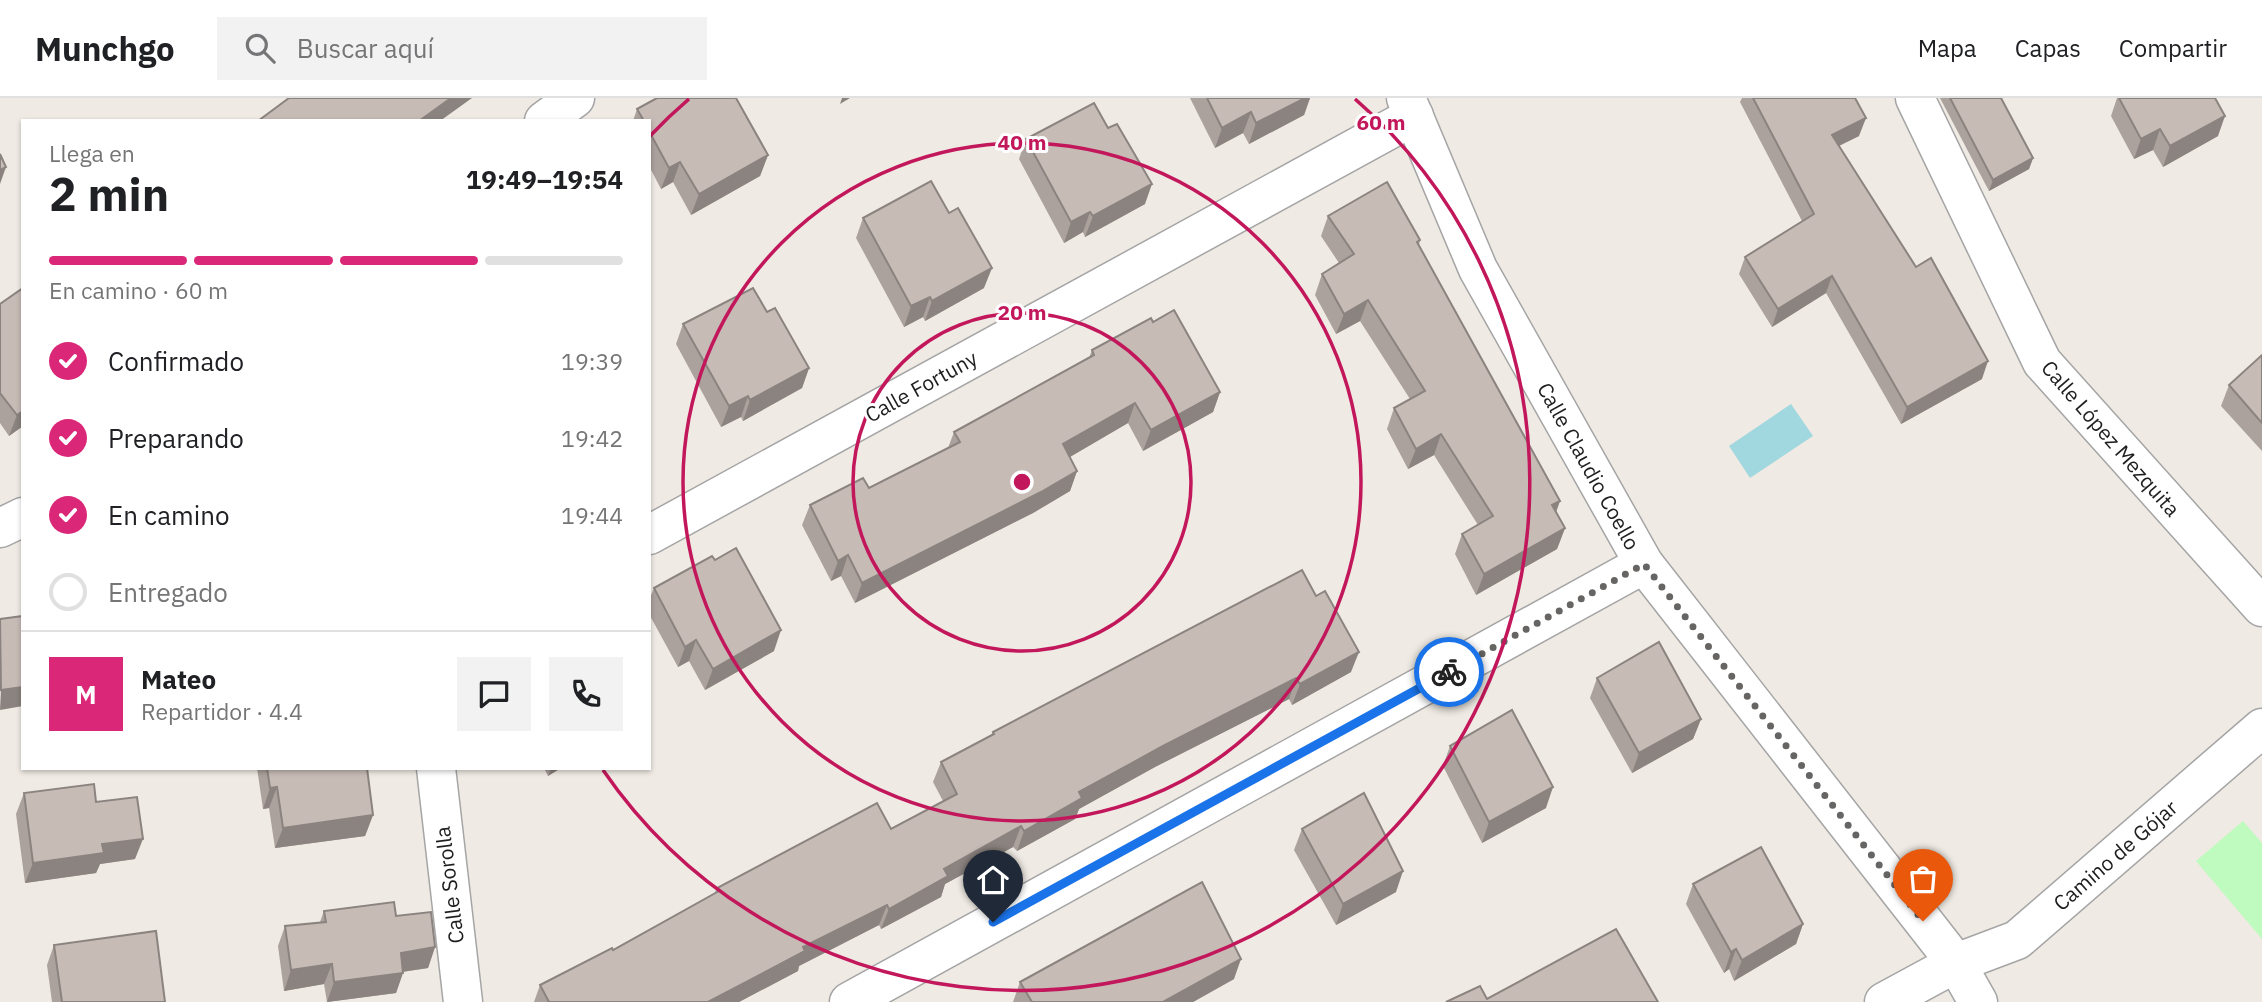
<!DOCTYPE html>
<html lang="es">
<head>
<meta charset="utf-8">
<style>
  :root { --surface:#fff; --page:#f2f2f2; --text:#202124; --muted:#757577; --line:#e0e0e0; --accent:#db2777 }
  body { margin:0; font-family:"IBM Plex Sans",sans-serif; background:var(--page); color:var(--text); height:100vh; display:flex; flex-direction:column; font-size:26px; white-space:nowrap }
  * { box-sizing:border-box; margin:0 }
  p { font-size:23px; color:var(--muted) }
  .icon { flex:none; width:38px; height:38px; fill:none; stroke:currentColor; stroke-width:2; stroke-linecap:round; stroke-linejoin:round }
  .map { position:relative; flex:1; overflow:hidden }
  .sheet { position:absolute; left:21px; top:21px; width:630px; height:651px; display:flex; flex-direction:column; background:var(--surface); border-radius:0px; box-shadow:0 2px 5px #0004 }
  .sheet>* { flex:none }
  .pin { position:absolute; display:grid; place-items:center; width:60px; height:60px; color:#fff; margin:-72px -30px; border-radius:50% 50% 50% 0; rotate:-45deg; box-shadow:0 0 7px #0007 }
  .pin .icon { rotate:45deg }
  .courier { position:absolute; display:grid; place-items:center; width:70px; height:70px; margin:-35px; border:5px solid #1a73e8; border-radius:50%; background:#fff; color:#222; box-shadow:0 2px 9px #0007 }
  .headline em { font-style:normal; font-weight:700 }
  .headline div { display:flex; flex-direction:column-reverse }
  .headline { display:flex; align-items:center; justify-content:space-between; height:119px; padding:0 28px }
  h1 { font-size:46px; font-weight:700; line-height:52px }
  .bar { display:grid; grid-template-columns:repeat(4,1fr); gap:10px 7px; align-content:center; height:84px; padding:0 28px }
  .bar i { height:9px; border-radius:5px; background:var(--line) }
  .bar .selected { background:var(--accent) }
  .bar p { grid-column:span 4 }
  .line { display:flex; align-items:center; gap:18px; padding:0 28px; border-top:2px solid var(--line) }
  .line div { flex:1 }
  .round { display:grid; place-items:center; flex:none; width:74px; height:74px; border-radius:0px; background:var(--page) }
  ol { padding:0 28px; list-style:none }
  li { display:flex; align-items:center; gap:21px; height:77px }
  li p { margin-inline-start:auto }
  li .icon { padding:7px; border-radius:50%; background:var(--accent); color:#fff; stroke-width:4 }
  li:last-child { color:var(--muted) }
  li i { width:38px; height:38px; border:4px solid var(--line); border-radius:50% }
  header { display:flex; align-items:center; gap:42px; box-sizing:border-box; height:98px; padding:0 35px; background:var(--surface); border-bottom:2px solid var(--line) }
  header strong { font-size:33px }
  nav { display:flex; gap:38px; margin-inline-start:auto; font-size:24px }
  .search { width:490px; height:63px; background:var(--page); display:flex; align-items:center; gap:18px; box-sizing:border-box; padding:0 24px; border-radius:0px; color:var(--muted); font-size:26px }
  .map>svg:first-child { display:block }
  .park { fill:#bffbbe }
  .water { fill:#a1d7df }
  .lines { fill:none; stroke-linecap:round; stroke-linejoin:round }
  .minor-casing { stroke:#a5a5a5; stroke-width:41 }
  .minor { stroke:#fff; stroke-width:38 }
  .wall { fill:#aba19d }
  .shaded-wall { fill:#8b837f }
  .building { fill:#c7bbb6; stroke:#8b837f; stroke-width:2 }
  .done { stroke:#676563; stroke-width:7; stroke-dasharray:0 12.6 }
  .route { stroke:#1a73e8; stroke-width:9 }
  .ring { fill:none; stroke:#c2185b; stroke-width:3.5 }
  .labels { text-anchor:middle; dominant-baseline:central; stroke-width:6; stroke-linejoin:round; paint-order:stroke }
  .street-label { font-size:21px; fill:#1e1e1e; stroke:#fff }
  .centre { fill:#c2185b; stroke:#fff; stroke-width:3.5 }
  .ring-label { font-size:21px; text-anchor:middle; font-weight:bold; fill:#c2185b; stroke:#fff; stroke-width:6; stroke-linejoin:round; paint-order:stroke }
</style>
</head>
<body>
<header>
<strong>Munchgo</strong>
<div class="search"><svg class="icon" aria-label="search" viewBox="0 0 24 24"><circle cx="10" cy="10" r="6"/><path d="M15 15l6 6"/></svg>Buscar aquí</div>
<nav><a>Mapa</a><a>Capas</a><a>Compartir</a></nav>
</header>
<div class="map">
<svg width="2262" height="904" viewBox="0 0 2262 904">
  <rect width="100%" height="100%" fill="#efeae3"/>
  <path class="park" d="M2243,723l19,22v96l-66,-78z"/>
  <path class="water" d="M1791,306l22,32 -63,42 -21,-32z"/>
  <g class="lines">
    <defs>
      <g id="minor">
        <path d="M1406,0l72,171 166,295 312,399 22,39"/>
        <path d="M1915,0l127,264 220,245"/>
        <path d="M544,23l31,-23"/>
        <path d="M0,430l23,-11"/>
        <path d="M649,437l765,-419"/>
        <path d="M436,670l27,234"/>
        <path d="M849,904l795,-438"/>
        <path d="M1884,904l72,-39 61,-23 245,-212"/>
      </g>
    </defs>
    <use href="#minor" class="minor-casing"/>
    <use href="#minor" class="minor"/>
  </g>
  <g class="wall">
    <path d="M1190,0h120l-6,17 -55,29 -6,-11 -28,15z"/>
    <path d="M1742,0h113l4,38 -20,10 143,233 -81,45 -75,-131 -54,34 -33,-53 6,-17 57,-36 -62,-119z"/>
    <path d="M1940,0h61l32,60 -4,11 -40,22z"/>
    <path d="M2117,0h98l3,38 -55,31 -10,-17 -19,9 -23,-43z"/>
    <path d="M637,11l131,46 -8,21 -69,39 -18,-33 -12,7 -12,-23v-45h-16z"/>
    <path d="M1108,30l37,76 -60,33 -2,-5 -19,11 -45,-84 7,-20z"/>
    <path d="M1328,118l92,24 -1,5 146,283 -8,21 -81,46 -21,-41 7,-20 16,-9 -44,-70 -26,14 -21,-40 7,-21 16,-9 -50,-78 -24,13 -21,-39 7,-21 17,-11 -18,-27z"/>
    <path d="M863,120l121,70 -59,33 -2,-4 -19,10 -48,-89z"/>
    <path d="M23,190v138l-14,10 -9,-13v-119z"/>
    <path d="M767,214l42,56 -7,20 -59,33 -2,-4 -20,10 -45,-83 7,-20z"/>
    <path d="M1153,224l67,70 -7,20 -70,39 -15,-28 -58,34 7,14 -7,20 -37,22 -178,90 -14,-27 -10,5 -29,-56 8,-20 59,-17 79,-40 6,-16 135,-74 3,-8z"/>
    <path d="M2262,257v96l-41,-45 8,-21z"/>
    <path d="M1302,472l49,102 -59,33 -3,-6 -134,68 -76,42 -4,10 -58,32 -4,-4 -68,37 -4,13 -60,32 -2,-4 -80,41 -1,5 -59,31h-205l6,-17 73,-35 101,-56 3,-6 174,-59 52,-28 -10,-19 8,-20 50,-27 2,-3z"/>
    <path d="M654,490l120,63 -69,39 -16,-29 -11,6 -29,-53v-14z"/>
    <path d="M1597,580l104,41 -8,20 -61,34 -42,-75z"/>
    <path d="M1450,648l96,62 -64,35 -39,-77z"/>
    <path d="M257,670h110l6,47 -8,21 -90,12 -6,-40 -6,1z"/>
    <path d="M544,670h17l-13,8z"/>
    <path d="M24,695l72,9 39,57 -35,5 -4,9 -71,10 -9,-69z"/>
    <path d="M1302,731l94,63 -60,33 -42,-75z"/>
    <path d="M1693,786l110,40 -7,20 -62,37 -5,-12 -5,4 -38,-69z"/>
    <path d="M324,813l72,5 39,31 -7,21 -25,4 -7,21 -69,9 -3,-18 -40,7 -6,-45 7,-20 35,-4z"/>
    <path d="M54,847l111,57h-113l-5,-37z"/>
    <path d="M1234,881l-41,23h-180l7,-20z"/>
  </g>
  <g class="shaded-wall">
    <path d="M451,0h21l-32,23h-21z"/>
    <path d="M842,0h8l-10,6z"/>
    <path d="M1305,0h5l-6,17 -55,29 7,-21z"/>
    <path d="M1251,14l-8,21 -28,15 7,-20z"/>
    <path d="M2225,18l-7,20 -55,31 7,-21z"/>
    <path d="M1866,20l-7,18 -33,16 6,-17z"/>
    <path d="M2160,31l-7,21 -19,9 7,-20z"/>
    <path d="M768,57l-8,21 -69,39 8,-21z"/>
    <path d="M2033,60l-4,11 -40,22 4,-11z"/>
    <path d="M680,64l-7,20 -12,7 8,-21z"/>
    <path d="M6,69l-6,17v-14z"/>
    <path d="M1152,86l-7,20 -60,33 8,-21z"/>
    <path d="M1090,114l-7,20 -19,11 7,-21z"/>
    <path d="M992,170l-8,20 -59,33 7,-20z"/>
    <path d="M1832,178l-6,17 -54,34 6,-18z"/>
    <path d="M930,199l-7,20 -19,10 7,-21z"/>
    <path d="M1368,202l-8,21 -24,13 8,-20z"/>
    <path d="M1988,263l-6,18 -81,45 6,-17z"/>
    <path d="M809,270l-7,20 -59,33 7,-21z"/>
    <path d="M1220,294l-7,20 -70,39 8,-21z"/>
    <path d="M748,298l-7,21 -20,10 8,-21z"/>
    <path d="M1135,305l-7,20 -72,42 7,-21z"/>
    <path d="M23,313v15l-14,10 8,-21z"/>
    <path d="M1441,336l-7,21 -26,14 8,-20z"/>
    <path d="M1077,373l-7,20 -37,22 -178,90 7,-20z"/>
    <path d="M1560,403l-7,20 -1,-16z"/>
    <path d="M1565,430l-8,21 -81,46 8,-21z"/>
    <path d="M848,457l-7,21 -10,5 7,-20z"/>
    <path d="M781,532l-7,21 -69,39 8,-21z"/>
    <path d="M696,542l-7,21 -11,6 7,-20z"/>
    <path d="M1359,554l-8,20 -59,33 8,-21z"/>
    <path d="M1296,580l-7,21 -134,68 -76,42 -4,10 -58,32 7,-20 55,-39 84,-46z"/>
    <path d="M23,589v19l-23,4 1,-20z"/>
    <path d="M1701,621l-8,20 -61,34 7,-20z"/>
    <path d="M551,670h10l-13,8z"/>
    <path d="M277,689l-8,21 -6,1 7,-21z"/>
    <path d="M1553,689l-7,21 -64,35 7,-21z"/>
    <path d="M373,717l-8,21 -90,12 8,-20z"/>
    <path d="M1021,728l-8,21 -68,37 -4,13 -60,32 8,-20 55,-40z"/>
    <path d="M143,741l-8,20 -35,5 -4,9 -71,10 8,-20 69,-19z"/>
    <path d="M1403,773l-7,21 -60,33 7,-21z"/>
    <path d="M887,807l-8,20 -80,41 -1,5 -59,31h-31l95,-55z"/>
    <path d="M1803,826l-7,20 -62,37 8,-21z"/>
    <path d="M435,849l-7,21 -35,5 8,-20z"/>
    <path d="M1736,851l-7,20 -5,4 7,-21z"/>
    <path d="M1241,861l-7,20 -41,23h-30z"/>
    <path d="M332,866l-8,20 -40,7 7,-21z"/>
    <path d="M403,875l-7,20 -69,9 7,-20z"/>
  </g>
  <g class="building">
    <path d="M289,0h162l-32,23h-161z"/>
    <path d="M657,0h79l32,57 -69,39 -19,-32 -11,6 -20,-37v-10h-5l-7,-12z"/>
    <path d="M1207,0h98l-49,25 -5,-11 -29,16z"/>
    <path d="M1753,0h102l11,20 -34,17 84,132 15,-9 57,103 -81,46 -75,-131 -54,33 -33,-52 69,-43z"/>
    <path d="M1950,0h51l32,60 -40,22z"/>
    <path d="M2119,0h96l10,18 -55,30 -10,-17 -19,10z"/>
    <path d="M1094,5l14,25 9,-4 35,60 -59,32 -3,-4 -19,10 -45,-83z"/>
    <path d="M0,56l6,13 -6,3z"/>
    <path d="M931,83l18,32 9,-5 34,60 -60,33 -2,-4 -19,9 -48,-88z"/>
    <path d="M1387,84l33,58 -3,2 143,259 -8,4 13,23 -81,46 -22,-40 31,-18 -52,-82 -25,15 -22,-41 31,-17 -57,-91 -24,14 -22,-40 32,-20 -26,-38z"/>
    <path d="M23,190v123l-6,4 -17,-22v-89z"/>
    <path d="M753,190l14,24 8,-4 34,60 -59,32 -2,-4 -19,10 -46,-82z"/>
    <path d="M1174,212l46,82 -69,38 -16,-27 -72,41 14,27 -36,21 -179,91 -14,-28 -10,6 -28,-56 53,-27 6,10 91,-46 -6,-10 140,-77 -2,-5 59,-32 2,4z"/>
    <path d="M2262,257v68l-33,-38z"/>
    <path d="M736,450l45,82 -68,39 -17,-29 -11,7 -31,-59 58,-32 3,4z"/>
    <path d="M1302,472l14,26 9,-5 34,61 -59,32 -4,-6 -133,68 -84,46 3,6 -58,33 -3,-5 -77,43 4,7 -59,33 -2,-4 -84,42 2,4 -97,51h-159l-9,-17 72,-37 1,2 106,-59 -2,-3 160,-85 14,26 66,-35 -16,-32 53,-28 -1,-2z"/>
    <path d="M23,518v71l-22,3 -1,-71z"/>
    <path d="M1659,544l42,77 -62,34 -42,-75z"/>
    <path d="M1512,612l41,77 -64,35 -39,-76z"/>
    <path d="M267,670h100l6,47 -90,13 -6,-41 -7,1z"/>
    <path d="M94,686l2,18 41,-5 6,42 -41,5 2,9 -71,10 -9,-70z"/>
    <path d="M1364,695l39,78 -60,33 -41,-75z"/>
    <path d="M1761,749l42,77 -61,36 -6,-11 -5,3 -38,-68z"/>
    <path d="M1202,784l39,77 -78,43h-131l-12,-20z"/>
    <path d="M394,804l2,14 35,-4 4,35 -34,6 2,20 -69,9 -2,-18 -41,6 -6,-44 41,-4 -2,-11z"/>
    <path d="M1616,831l42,73h-212l34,-16 7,13z"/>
    <path d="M156,833l9,71h-103l-8,-57z"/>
  </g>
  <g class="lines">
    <path class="done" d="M1449,574l195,-108 279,357"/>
    <path class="route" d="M993,824l456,-250"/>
  </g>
  <g class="ring">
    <circle cx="1022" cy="384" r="169"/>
    <circle cx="1022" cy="384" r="339"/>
    <path d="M650 38A508 508 0 0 1 689 1M1355 1A508 508 0 1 1 603 672"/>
  </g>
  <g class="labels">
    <g class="street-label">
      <text transform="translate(921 288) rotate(-29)">Calle Fortuny</text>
      <text transform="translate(2111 340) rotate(49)">Calle López Mezquita</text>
      <text transform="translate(1589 368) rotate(61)">Calle Claudio Coello</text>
      <text transform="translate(2115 757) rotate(-41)">Camino de Gójar</text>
      <text transform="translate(449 787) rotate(-97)">Calle Sorolla</text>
    </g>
  </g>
  <circle cx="1022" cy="384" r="10" class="centre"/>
  <g class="ring-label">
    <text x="1381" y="32">60 m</text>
    <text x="1022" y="52">40 m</text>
    <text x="1022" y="222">20 m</text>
  </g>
</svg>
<div class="pin" style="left:1923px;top:823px;background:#ea580c"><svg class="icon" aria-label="bag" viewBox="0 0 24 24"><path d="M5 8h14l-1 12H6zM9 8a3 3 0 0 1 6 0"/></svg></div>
<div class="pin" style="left:993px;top:824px;background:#1f2937"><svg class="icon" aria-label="home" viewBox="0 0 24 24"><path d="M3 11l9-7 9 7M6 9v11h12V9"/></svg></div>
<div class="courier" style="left:1449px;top:574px"><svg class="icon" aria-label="bike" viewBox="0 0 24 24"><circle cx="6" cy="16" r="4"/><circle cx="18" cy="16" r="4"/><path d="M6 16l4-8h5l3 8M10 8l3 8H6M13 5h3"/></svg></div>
<section class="sheet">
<div class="headline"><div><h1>2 min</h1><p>Llega en</p></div><em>19:49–19:54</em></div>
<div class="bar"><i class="selected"></i><i class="selected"></i><i class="selected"></i><i></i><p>En camino · 60 m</p></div>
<ol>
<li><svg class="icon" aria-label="check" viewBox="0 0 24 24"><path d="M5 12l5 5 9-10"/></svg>Confirmado<p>19:39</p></li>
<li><svg class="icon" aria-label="check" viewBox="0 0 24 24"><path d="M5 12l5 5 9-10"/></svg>Preparando<p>19:42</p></li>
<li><svg class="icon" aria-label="check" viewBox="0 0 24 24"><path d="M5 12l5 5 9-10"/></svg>En camino<p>19:44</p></li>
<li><i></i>Entregado</li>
</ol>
<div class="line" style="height:126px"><b class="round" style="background:var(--accent);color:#fff">M</b><div><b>Mateo</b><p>Repartidor · 4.4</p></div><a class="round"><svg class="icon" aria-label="chat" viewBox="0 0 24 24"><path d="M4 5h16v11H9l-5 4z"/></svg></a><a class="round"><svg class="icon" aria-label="phone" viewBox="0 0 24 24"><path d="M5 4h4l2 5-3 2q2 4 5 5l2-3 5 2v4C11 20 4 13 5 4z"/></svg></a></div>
</section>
</div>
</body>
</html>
